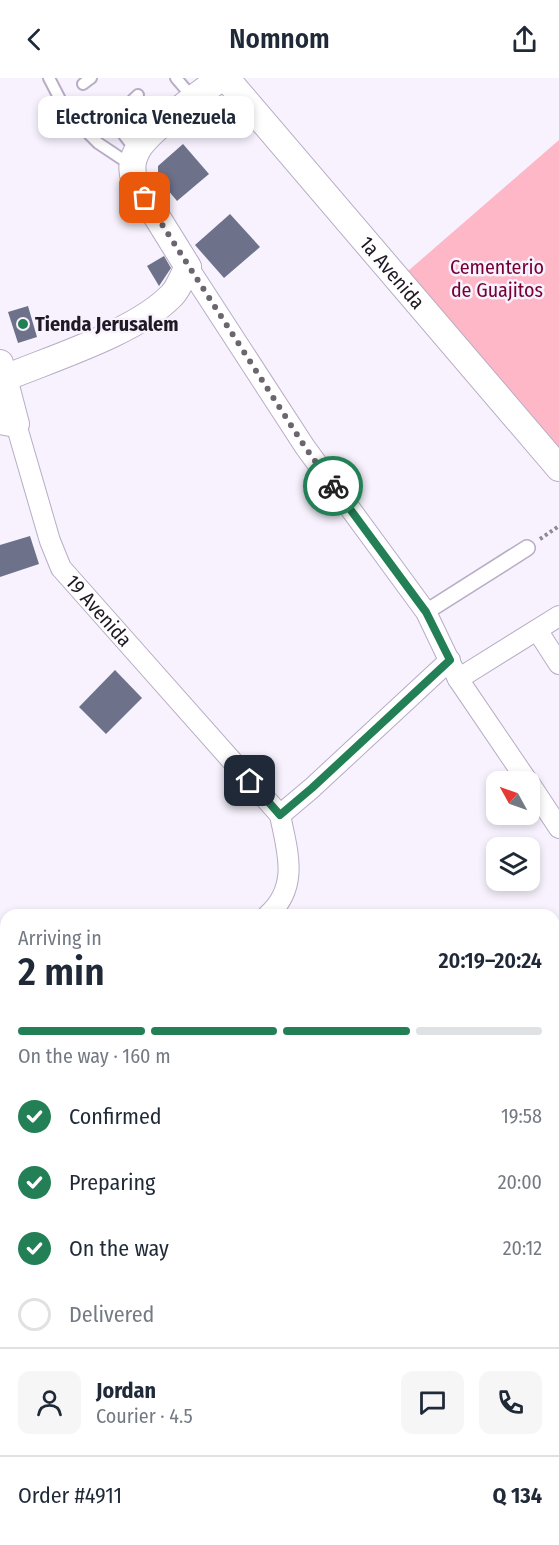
<!DOCTYPE html>
<html lang="en">
<head>
<meta charset="utf-8">
<style>
  :root { --surface:#fff; --page:#f6f6f7; --text:#1f2937; --muted:#747a83; --line:#e0e1e3; --accent:#237f55 }
  body { margin:0; font-family:"Fira Sans Condensed",sans-serif; background:var(--page); color:var(--text); height:100vh; display:flex; flex-direction:column; font-size:22px; white-space:nowrap }
  * { box-sizing:border-box; margin:0 }
  p { font-size:20px; color:var(--muted) }
  .icon { flex:none; width:33px; height:33px; fill:none; stroke:currentColor; stroke-width:2; stroke-linecap:round; stroke-linejoin:round }
  .map { position:relative; flex:1; overflow:hidden }
  .panel { position:absolute; left:0px; top:831px; width:560px; height:636px; display:flex; flex-direction:column; background:var(--surface); border-radius:18px 18px 0 0; box-shadow:0 3px 9px #0003 }
  .panel>* { flex:none }
  .needle { width:39px; rotate:310deg }
  .buttons { position:absolute; left:486px; top:693px; display:grid; gap:12px }
  .buttons a { display:grid; place-items:center; width:54px; height:54px; border-radius:12px; background:var(--surface); box-shadow:0 3px 9px #0003; font-size:30px }
  .pin { position:absolute; display:grid; place-items:center; width:51px; height:51px; color:#fff; margin:-26px; border-radius:12px; box-shadow:0 3px 9px #0006 }
  .courier { position:absolute; display:grid; place-items:center; width:60px; height:60px; margin:-30px; border:4px solid #237f55; border-radius:50%; background:#fff; color:#222; box-shadow:0 2px 8px #0007 }
  .bubble { position:absolute; height:42px; border-radius:12px; background:var(--surface); box-shadow:0 3px 9px #0003; font-size:20px; font-weight:600; line-height:42px; text-align:center }
  .summary em { font-style:normal; font-weight:600 }
  .summary div { display:flex; flex-direction:column-reverse }
  .summary { display:flex; align-items:center; justify-content:space-between; height:102px; padding:0 18px }
  h1 { font-size:39px; font-weight:600; line-height:45px }
  .bar { display:grid; grid-template-columns:repeat(4,1fr); gap:9px 6px; align-content:center; height:72px; padding:0 18px }
  .bar i { height:8px; border-radius:4px; background:var(--line) }
  .bar .on { background:var(--accent) }
  .bar p { grid-column:span 4 }
  .line { display:flex; align-items:center; gap:15px; padding:0 18px; border-top:2px solid var(--line) }
  .line div { flex:1 }
  .round { display:grid; place-items:center; flex:none; width:63px; height:63px; border-radius:12px; background:var(--page) }
  ol { padding:0 18px; list-style:none }
  li { display:flex; align-items:center; gap:18px; height:66px }
  li p { margin-inline-start:auto }
  li .icon { padding:6px; border-radius:50%; background:var(--accent); color:#fff; stroke-width:4 }
  li:last-child { color:var(--muted) }
  li i { width:33px; height:33px; border:3px solid var(--line); border-radius:50% }
  header { display:flex; justify-content:space-between; align-items:center; height:78px; padding:0 18px; background:var(--surface); font-size:27px; font-weight:600 }
  .map>svg:first-child { display:block }
  .green { fill:#fdb7c6 }
  .building { fill:#6d728a }
  .lines { fill:none; stroke-linecap:round; stroke-linejoin:round }
  .service-casing { stroke:#b8acc6; stroke-width:14 }
  .pedestrian-casing { stroke:#b8acc6; stroke-width:18 }
  .minor-casing { stroke:#b8acc6; stroke-width:22 }
  .tertiary-casing { stroke:#b8acc6; stroke-width:28 }
  .path { stroke:#8e8994; stroke-width:4; stroke-dasharray:3 3; stroke-linecap:butt }
  .service { stroke:#fff; stroke-width:10 }
  .pedestrian { stroke:#fff; stroke-width:15 }
  .minor { stroke:#fff; stroke-width:20 }
  .tertiary { stroke:#fff; stroke-width:26 }
  .done { stroke:#6a656f; stroke-width:6; stroke-dasharray:0 10.8 }
  .route { stroke:#237f55; stroke-width:8 }
  .poi-dot { fill:#237f55; stroke:#f7f2fd; stroke-width:2 }
  .labels { text-anchor:middle; dominant-baseline:central; stroke-width:5; stroke-linejoin:round; paint-order:stroke }
  .park-label { font-size:20px; fill:#740032; stroke:#f7f2fd }
  .street-label { font-size:20px; fill:#1e1923; stroke:#f7f2fd }
  .poi-label { font-size:20px; font-weight:bold; fill:#1e1923; stroke:#f7f2fd; text-anchor:start }
</style>
</head>
<body>
<header><svg class="icon" aria-label="back" viewBox="0 0 24 24"><path d="M15 5l-7 7 7 7"/></svg>Nomnom<svg class="icon" aria-label="share" viewBox="0 0 24 24"><path d="M12 15V3M7 8l5-5 5 5M5 13v7h14v-7"/></svg></header>
<div class="map">
<svg width="559" height="1467" viewBox="0 0 559 1467">
  <rect width="100%" height="100%" fill="#f7f2fd"/>
  <path class="green" d="M559,62v307l-151,-176z"/>
  <g class="building">
    <path d="M230,27l10,13 -11,8 -10,-12z"/>
    <path d="M183,66l26,30 -32,27 -19,-23v-12z"/>
    <path d="M230,136l30,33 -36,31 -29,-33z"/>
    <path d="M164,178l7,12 -12,18 -12,-20z"/>
    <path d="M28,228l9,31 -19,6 -10,-31z"/>
    <path d="M30,458l9,28 -39,13v-32z"/>
    <path d="M115,592l27,28 -36,36 -27,-27z"/>
  </g>
  <g class="lines">
    <defs>
      <g id="service">
        <path d="M49,0l17,33 32,32 33,22"/>
        <path d="M176,0l17,20"/>
        <path d="M83,6l8,-6"/>
        <path d="M137,72c-12,-12 -19,-20 -18,-37l19,-18"/>
      </g>
      <path id="pedestrian" d="M426,534l101,-64"/>
      <g id="minor">
        <path d="M188,189l117,180 121,165 32,67 70,103"/>
        <path id="s1" d="M16,346l34,117 11,27 219,247"/>
        <path d="M537,552l22,34"/>
        <path d="M458,601l101,-63"/>
        <path d="M530,706l29,44"/>
        <path d="M280,737l32,-27 138,-128"/>
        <path d="M268,837c32,-29 19,-65 12,-100"/>
        <path d="M0,1086l6,-5"/>
        <path d="M495,1461l10,6"/>
      </g>
      <g id="tertiary">
        <path id="s2" d="M226,0l333,390"/>
        <path d="M0,285l16,61 -16,-3"/>
        <path d="M5,300c48,-20 132,-46 167,-83 7,-7 11,-20 16,-28l-54,-87c-2,-10 -3,-17 2,-27 8,-20 66,-61 85,-75"/>
        <path d="M0,1292l6,3"/>
        <path d="M286,1461l10,6"/>
      </g>
    </defs>
    <use href="#service" class="service-casing"/>
    <use href="#pedestrian" class="pedestrian-casing"/>
    <use href="#minor" class="minor-casing"/>
    <use href="#tertiary" class="tertiary-casing"/>
    <path class="path" d="M540,461l19,-13"/>
    <use href="#service" class="service"/>
    <use href="#pedestrian" class="pedestrian"/>
    <use href="#minor" class="minor"/>
    <use href="#tertiary" class="tertiary"/>
  </g>
  <g class="lines">
    <path class="done" d="M145,120l160,249 28,39"/>
    <path class="route" d="M250,703l30,34 32,-27 138,-128 -24,-48 -93,-126"/>
  </g>
  <circle class="poi-dot" cx="23" cy="246" r="6"/>
  <g class="labels">
    <g class="park-label">
      <text x="497" y="189">Cementerio<tspan x="497" dy="23">de Guajitos</tspan></text>
    </g>
    <g class="street-label">
      <text stroke="none"><textPath href="#s2" startOffset="256">1a Avenida</textPath></text>
      <text stroke="none"><textPath href="#s1" startOffset="208">19 Avenida</textPath></text>
    </g>
    <g class="poi-label">
      <text x="35" y="246">Tienda Jerusalem</text>
    </g>
  </g>
</svg>
<div class="buttons">
<a><svg class="needle" viewBox="-14 -14 28 28"><path d="M0-13l5 13h-10z" fill="#e53935"/><path d="M0 13l5-13h-10z" fill="#747a83"/></svg></a>
<a><svg class="icon" aria-label="layers" viewBox="0 0 24 24"><path d="M12 4l9 5-9 5-9-5zM3 14l9 5 9-5"/></svg></a>
</div>
<div class="pin" style="left:145px;top:120px;background:#ea580c"><svg class="icon" aria-label="bag" viewBox="0 0 24 24"><path d="M5 8h14l-1 12H6zM9 8a3 3 0 0 1 6 0"/></svg></div>
<div class="pin" style="left:250px;top:703px;background:#1f2937"><svg class="icon" aria-label="home" viewBox="0 0 24 24"><path d="M3 11l9-7 9 7M6 9v11h12V9"/></svg></div>
<div class="courier" style="left:333px;top:408px"><svg class="icon" aria-label="bike" viewBox="0 0 24 24"><circle cx="6" cy="16" r="4"/><circle cx="18" cy="16" r="4"/><path d="M6 16l4-8h5l3 8M10 8l3 8H6M13 5h3"/></svg></div>
<div class="bubble" style="left:38px;top:18px;width:216px">Electronica Venezuela</div>
<section class="panel">
<div class="summary"><div><h1>2 min</h1><p>Arriving in</p></div><em>20:19–20:24</em></div>
<div class="bar"><i class="on"></i><i class="on"></i><i class="on"></i><i></i><p>On the way · 160 m</p></div>
<ol>
<li><svg class="icon" aria-label="check" viewBox="0 0 24 24"><path d="M5 12l5 5 9-10"/></svg>Confirmed<p>19:58</p></li>
<li><svg class="icon" aria-label="check" viewBox="0 0 24 24"><path d="M5 12l5 5 9-10"/></svg>Preparing<p>20:00</p></li>
<li><svg class="icon" aria-label="check" viewBox="0 0 24 24"><path d="M5 12l5 5 9-10"/></svg>On the way<p>20:12</p></li>
<li><i></i>Delivered</li>
</ol>
<div class="line" style="height:108px"><a class="round"><svg class="icon" aria-label="person" viewBox="0 0 24 24"><circle cx="12" cy="8" r="4"/><path d="M4 21q1-7 8-7t8 7"/></svg></a><div><b>Jordan</b><p>Courier · 4.5</p></div><a class="round"><svg class="icon" aria-label="chat" viewBox="0 0 24 24"><path d="M4 5h16v11H9l-5 4z"/></svg></a><a class="round"><svg class="icon" aria-label="phone" viewBox="0 0 24 24"><path d="M5 4h4l2 5-3 2q2 4 5 5l2-3 5 2v4C11 20 4 13 5 4z"/></svg></a></div>
<div class="line" style="height:78px"><div>Order #4911</div><b>Q 134</b></div>
</section>
</div>
</body>
</html>
